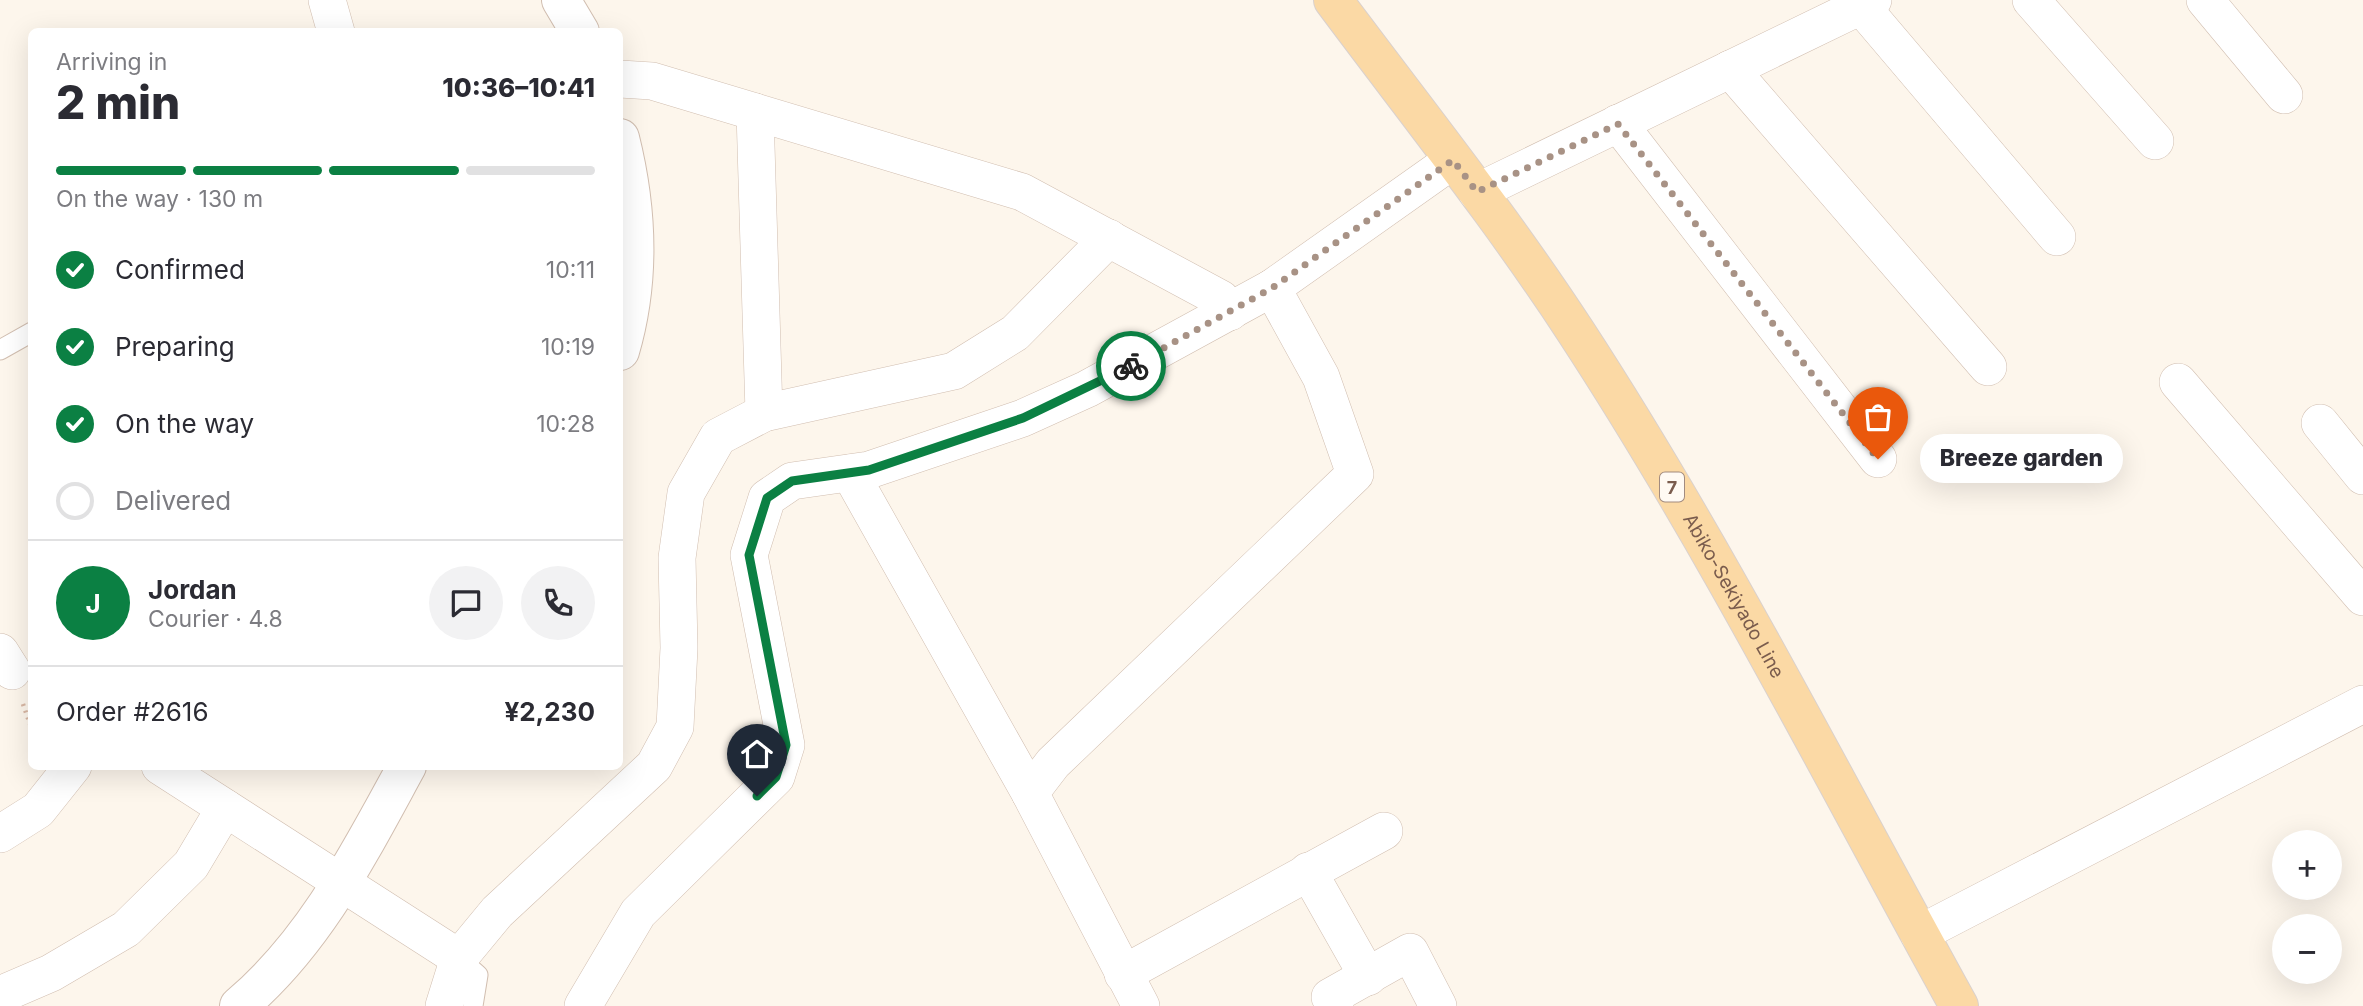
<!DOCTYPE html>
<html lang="en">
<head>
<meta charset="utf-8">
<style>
  :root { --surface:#fff; --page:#f2f2f3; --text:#2b2b33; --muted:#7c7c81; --line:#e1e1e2; --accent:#0b8043 }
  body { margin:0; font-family:Inter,sans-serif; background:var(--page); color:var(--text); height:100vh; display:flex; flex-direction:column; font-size:26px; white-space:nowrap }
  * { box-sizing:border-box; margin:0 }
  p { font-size:23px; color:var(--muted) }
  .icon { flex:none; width:38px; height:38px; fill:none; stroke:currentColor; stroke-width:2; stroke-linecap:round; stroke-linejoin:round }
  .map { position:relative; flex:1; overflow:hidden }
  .drawer { position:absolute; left:28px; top:28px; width:595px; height:742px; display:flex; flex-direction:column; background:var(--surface); border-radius:10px; box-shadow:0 7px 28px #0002 }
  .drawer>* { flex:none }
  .fabs { position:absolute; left:2272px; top:830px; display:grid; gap:14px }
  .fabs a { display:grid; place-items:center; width:70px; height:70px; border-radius:50%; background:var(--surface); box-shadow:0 7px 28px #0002; font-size:35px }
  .pin { position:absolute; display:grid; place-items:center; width:60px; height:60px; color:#fff; margin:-72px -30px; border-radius:50% 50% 50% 0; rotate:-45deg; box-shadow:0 0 7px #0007 }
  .pin .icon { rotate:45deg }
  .courier { position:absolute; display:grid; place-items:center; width:70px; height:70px; margin:-35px; border:5px solid #0b8043; border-radius:50%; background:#fff; color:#222; box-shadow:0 2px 9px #0007 }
  .bubble { position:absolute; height:49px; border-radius:24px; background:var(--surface); box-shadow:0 7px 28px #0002; font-size:23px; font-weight:800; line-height:49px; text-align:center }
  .headline em { font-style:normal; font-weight:800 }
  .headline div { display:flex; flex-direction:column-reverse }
  .headline { display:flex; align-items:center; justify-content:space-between; height:119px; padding:0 28px }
  h1 { font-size:46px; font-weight:800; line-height:52px }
  .bar { display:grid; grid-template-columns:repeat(4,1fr); gap:10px 7px; align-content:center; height:84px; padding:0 28px }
  .bar i { height:9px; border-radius:5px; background:var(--line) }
  .bar .active { background:var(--accent) }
  .bar p { grid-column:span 4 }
  .line { display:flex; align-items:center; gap:18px; padding:0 28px; border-top:2px solid var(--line) }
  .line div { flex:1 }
  .round { display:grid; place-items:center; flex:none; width:74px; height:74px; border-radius:37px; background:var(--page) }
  ol { padding:0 28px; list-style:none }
  li { display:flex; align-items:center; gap:21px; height:77px }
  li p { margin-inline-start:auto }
  li .icon { padding:7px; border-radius:50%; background:var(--accent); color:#fff; stroke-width:4 }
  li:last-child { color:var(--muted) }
  li i { width:38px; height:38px; border:4px solid var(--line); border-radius:50% }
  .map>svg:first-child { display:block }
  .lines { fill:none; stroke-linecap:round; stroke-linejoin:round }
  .service-casing { stroke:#d1beb0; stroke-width:21 }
  .minor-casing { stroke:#d1beb0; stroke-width:38 }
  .tertiary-casing { stroke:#d1beb0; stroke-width:40 }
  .primary-casing { stroke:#dad1cd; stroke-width:40 }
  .path { stroke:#d9b8a5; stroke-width:4.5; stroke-dasharray:2 5; stroke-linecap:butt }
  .service { stroke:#fff; stroke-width:19 }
  .minor { stroke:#fff; stroke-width:37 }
  .tertiary { stroke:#fff; stroke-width:38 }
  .primary { stroke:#fbd9a5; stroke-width:38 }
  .done { stroke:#a89285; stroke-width:7; stroke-dasharray:0 12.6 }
  .route { stroke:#0b8043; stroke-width:9 }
  .labels { text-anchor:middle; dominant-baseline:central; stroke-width:6; stroke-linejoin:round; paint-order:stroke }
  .shield { fill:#fffaf3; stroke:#a28b7f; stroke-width:2 }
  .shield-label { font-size:18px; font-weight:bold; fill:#7a5c4d }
  .street-label { font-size:19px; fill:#7a5c4d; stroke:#fffaf3 }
</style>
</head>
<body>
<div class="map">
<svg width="2363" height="1006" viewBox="0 0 2363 1006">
  <rect width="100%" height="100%" fill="#fdf6ec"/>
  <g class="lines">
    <defs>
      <g id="service">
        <path d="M0,350l32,-18"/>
        <path d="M459,958l19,17 -5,31"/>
      </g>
      <g id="minor">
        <path d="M327,0l9,32"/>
        <path d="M2031,0l124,141"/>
        <path d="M2205,0l79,95"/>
        <path d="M1861,6l196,231"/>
        <path d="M1730,69l258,298"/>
        <path d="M620,79l32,2 370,111 199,107 9,13"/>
        <path d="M755,112l9,301"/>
        <path d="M1618,123l260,336"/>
        <path d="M1477,192l396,-192"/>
        <path d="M2178,382l185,215"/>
        <path d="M2320,423l43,53"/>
        <path d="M850,473l180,320"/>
        <path d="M0,652l12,19"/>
        <path d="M160,766l299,192"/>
        <path d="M0,834l38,-24 35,-44"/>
        <path d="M1308,871l60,106"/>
        <path d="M1919,934l444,-230"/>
        <path d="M1123,974l261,-143"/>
        <path d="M0,995l51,-22 75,-44 65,-64 34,-57"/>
        <path d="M444,1006l15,-48 38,-46 157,-146 21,-39 4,-79 -2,-90 9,-65 32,-56 46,-24 190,-42 61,-38 94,-95"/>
        <path d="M583,1006l55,-93 138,-136 10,-32 -37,-190 18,-57 25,-17 77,-11 154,-52 64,-29 185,-101 181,-128"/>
        <path d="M1141,1006l-111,-213 23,-30 302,-289 -34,-97 -49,-89"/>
        <path d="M1335,1006l-5,-9 80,-45 28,54"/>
      </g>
      <g id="tertiary">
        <path d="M561,0l19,32"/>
        <path d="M620,138c18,72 21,142 0,213"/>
        <path d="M239,1006c76,-64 121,-154 168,-240"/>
      </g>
      <g id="primary">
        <path id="s1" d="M1333,0c82,110 168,217 243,332 141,216 258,448 383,674"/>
      </g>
    </defs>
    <use href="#service" class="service-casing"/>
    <use href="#minor" class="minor-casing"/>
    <use href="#tertiary" class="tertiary-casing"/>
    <use href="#primary" class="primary-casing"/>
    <path class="path" d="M23,704l9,26"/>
    <use href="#service" class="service"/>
    <use href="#minor" class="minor"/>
    <use href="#tertiary" class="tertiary"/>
    <use href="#primary" class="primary"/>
  </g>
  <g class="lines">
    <path class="done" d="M1131,366l141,-78 181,-128 24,32 141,-68 260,335"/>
    <path class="route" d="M757,796l19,-19 10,-32 -37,-190 18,-57 25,-17 77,-11 154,-52 108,-52"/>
  </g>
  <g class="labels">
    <rect class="shield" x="1660" y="472.5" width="24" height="29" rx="5"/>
    <g class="shield-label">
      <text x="1672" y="487">7</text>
    </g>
    <g class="street-label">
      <text stroke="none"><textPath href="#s1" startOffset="719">Abiko-Sekiyado Line</textPath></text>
    </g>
  </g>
</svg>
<div class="fabs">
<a>+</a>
<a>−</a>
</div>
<div class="pin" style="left:1878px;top:459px;background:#ea580c"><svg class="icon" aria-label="bag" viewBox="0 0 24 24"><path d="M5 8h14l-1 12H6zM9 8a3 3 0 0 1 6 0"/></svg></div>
<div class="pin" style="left:757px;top:796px;background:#1f2937"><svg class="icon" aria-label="home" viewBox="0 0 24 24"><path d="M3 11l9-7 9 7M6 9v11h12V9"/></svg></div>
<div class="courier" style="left:1131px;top:366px"><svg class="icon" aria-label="bike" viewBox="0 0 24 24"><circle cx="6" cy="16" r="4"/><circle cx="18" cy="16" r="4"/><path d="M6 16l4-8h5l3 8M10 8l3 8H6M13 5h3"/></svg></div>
<div class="bubble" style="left:1920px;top:434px;width:203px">Breeze garden</div>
<section class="drawer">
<div class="headline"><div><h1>2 min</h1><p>Arriving in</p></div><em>10:36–10:41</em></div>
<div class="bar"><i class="active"></i><i class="active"></i><i class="active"></i><i></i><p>On the way · 130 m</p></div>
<ol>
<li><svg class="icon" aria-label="check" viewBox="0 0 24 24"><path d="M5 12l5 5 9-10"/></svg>Confirmed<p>10:11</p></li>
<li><svg class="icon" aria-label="check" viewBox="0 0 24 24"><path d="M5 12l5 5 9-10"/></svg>Preparing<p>10:19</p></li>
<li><svg class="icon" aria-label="check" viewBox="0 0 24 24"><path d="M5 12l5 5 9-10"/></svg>On the way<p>10:28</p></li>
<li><i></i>Delivered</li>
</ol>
<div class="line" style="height:126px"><b class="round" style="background:var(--accent);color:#fff">J</b><div><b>Jordan</b><p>Courier · 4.8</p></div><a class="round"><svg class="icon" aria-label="chat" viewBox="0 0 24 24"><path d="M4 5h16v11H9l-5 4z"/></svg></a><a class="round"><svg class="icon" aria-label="phone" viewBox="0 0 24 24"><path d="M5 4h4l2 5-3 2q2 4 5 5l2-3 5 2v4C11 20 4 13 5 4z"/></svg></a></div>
<div class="line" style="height:91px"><div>Order #2616</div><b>¥2,230</b></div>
</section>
</div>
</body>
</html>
